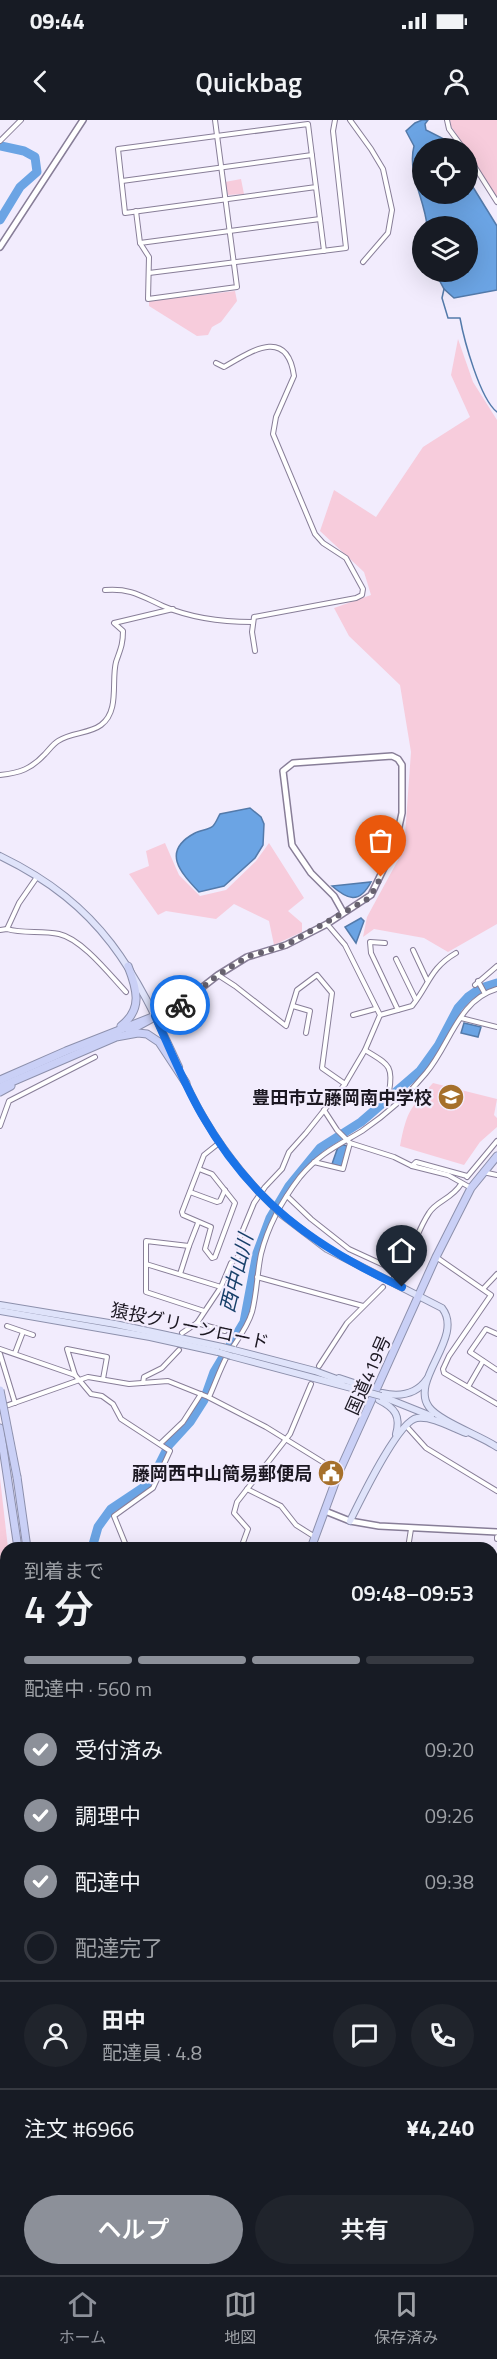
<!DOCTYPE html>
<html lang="ja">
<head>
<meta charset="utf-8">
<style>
  :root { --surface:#171b24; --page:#20242c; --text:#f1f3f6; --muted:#9ea1a6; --line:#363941; --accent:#8c9099 }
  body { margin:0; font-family:"Titillium Web","Noto Sans JP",sans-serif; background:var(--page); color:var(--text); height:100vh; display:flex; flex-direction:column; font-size:22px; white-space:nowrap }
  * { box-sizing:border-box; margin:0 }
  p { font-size:20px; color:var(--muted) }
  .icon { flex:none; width:33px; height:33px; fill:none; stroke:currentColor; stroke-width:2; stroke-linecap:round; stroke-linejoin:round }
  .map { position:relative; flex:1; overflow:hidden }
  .panel { position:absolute; left:0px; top:1422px; width:498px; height:734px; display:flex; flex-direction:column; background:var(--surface); border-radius:18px 18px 0 0; box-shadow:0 6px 24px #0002 }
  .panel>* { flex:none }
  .buttons { position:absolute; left:412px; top:18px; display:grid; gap:12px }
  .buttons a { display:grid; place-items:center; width:66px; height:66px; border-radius:50%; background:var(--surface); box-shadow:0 6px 24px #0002; font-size:30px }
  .pin { position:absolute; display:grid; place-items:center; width:51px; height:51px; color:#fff; margin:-62px -26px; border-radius:50% 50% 50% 0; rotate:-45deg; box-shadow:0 0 6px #0007 }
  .pin .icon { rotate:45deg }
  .courier { position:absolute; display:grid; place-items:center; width:60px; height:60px; margin:-30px; border:4px solid #1a73e8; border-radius:50%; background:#fff; color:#222; box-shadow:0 2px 8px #0007 }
  .overview em { font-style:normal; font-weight:600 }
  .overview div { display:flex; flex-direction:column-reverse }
  .overview { display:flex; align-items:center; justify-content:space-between; height:102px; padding:0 24px }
  h1 { font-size:39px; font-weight:600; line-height:45px }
  .bar { display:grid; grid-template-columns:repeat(4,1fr); gap:9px 6px; align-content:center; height:72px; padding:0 24px }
  .bar i { height:8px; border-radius:4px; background:var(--line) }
  .bar .active { background:var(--accent) }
  .bar p { grid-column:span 4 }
  .line { display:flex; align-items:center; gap:15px; padding:0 24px; border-top:2px solid var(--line) }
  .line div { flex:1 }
  .round { display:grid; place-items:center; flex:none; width:63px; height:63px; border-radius:32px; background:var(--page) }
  ol { padding:0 24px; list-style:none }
  li { display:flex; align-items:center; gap:18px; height:66px }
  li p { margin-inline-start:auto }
  li .icon { padding:6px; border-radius:50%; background:var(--accent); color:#fff; stroke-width:4 }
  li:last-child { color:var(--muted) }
  li i { width:33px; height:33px; border:3px solid var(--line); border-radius:50% }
  .cta { display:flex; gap:12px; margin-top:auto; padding:12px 24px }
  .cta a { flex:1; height:69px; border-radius:36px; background:var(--accent); color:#fff; font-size:24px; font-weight:600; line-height:69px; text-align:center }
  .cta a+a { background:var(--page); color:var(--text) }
  .status { display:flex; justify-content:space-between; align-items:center; height:42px; padding:0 30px; background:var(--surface); direction:ltr }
  .status svg { height:16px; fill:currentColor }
  header { display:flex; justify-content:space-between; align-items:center; height:78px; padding:0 24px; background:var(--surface); font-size:27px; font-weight:600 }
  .tabs { display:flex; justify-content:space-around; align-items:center; height:84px; border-top:2px solid var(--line); background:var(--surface); font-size:16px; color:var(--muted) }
  .tabs a { display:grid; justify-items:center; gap:3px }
  .tabs .active { color:var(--accent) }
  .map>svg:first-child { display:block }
  .green { fill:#f7ccdc }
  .water { fill:#6ba4e4; stroke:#537aaa; stroke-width:1.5 }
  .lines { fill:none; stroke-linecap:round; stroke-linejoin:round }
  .stream { stroke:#537aaa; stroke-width:1.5 }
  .river { stroke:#6ba4e4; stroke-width:9 }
  .street-casing { stroke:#887e98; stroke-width:6 }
  .secondary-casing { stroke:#887e98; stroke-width:8 }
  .primary-casing { stroke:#8d90ac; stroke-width:8 }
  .highway-casing { stroke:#8d90ac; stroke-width:9 }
  .street { stroke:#fff; stroke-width:4 }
  .secondary { stroke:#fff; stroke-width:5 }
  .primary { stroke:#dfe3fa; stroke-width:6 }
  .highway { stroke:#cad0f6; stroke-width:7 }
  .primary-bridge-casing { stroke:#8d90ac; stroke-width:8; stroke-linecap:butt }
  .highway-bridge-casing { stroke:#8d90ac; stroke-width:9; stroke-linecap:butt }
  .primary-bridge { stroke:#dfe3fa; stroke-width:6 }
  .highway-bridge { stroke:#cad0f6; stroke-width:7 }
  .done { stroke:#67626f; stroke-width:6; stroke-dasharray:0 10.8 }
  .route { stroke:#1a73e8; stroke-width:8 }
  .labels { text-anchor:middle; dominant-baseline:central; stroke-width:4.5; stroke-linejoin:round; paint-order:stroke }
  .poi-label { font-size:18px; font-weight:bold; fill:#1c1822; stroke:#f2ecfd; text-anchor:end }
  .street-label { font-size:18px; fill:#1c1822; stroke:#f2ecfd }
  .water-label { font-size:20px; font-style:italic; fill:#173f69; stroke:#f2ecfd }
</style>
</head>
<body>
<div class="status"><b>09:44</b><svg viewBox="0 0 49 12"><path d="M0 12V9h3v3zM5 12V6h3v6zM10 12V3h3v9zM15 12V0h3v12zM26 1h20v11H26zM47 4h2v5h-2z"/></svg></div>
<header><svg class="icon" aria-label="back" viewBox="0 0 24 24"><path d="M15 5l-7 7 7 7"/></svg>Quickbag<svg class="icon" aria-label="person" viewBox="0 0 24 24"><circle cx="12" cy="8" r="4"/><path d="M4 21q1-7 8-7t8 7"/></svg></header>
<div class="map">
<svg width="497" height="2155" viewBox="0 0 497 2155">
  <rect width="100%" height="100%" fill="#f2ecfd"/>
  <g class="green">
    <path d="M450,0h47v79l-29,-46v-5h-3l-14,-22z"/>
    <path d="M241,59l3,15 -16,1 -3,-13z"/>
    <path d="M235,171l2,10 -16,21 -9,5 -4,8 -11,1 -48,-30v-5z"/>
    <path d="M458,219l15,43 24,38v504l-49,28 -24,-14 -50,-9 -11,8 4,-20 37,-68 7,-97 -11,-67 -51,-49 -15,-28 37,-13 -7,-23 -44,-41 14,-41 42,27 47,-70 47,-30 -19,-42z"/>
    <path d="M165,723l14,32 21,21 26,-6 30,-29 13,-18 35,55 -16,13 14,12v9l-28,13 -5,-24 -35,-17 -18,15 -50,-8 -8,4 -29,-41 20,-8 -3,-15z"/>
    <path d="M433,963l64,16 -3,16 3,3v9l-17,15 -16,23 -64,-19c7,-36 10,-37 33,-63z"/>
    <path d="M0,1358l8,70h-2v73l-6,-2z"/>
    <path d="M497,1764v391h-66l5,-5h56v-382z"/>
  </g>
  <g class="water">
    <path d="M422,0h6l-3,4 1,6 18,9 6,9h-27v46h45v-15l29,47v64l-43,8 -10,-9 -9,-17h33v-46h-41c-2,-26 -20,-53 -13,-80l-8,-15 9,-8z"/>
    <path d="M250,688l11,9 3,7 -1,21 -8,13 -31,28 -25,6c-19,-20 -38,-41 -4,-59 5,-3 14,-3 18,-7 3,-3 5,-9 7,-12z"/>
    <path d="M371,762c-12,23 -24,17 -39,4z"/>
    <path d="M361,798l3,3 -8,22 -11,-16z"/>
    <path d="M464,903l17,4 -3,10 -17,-4z"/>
    <path d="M339,1024l9,2 -6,21 -10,-3z"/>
  </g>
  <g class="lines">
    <path class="stream" d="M444,169l-2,9 6,20h12c4,22 20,81 37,94"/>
    <g class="river">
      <path d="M0,100l20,-33 17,-15 -2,-15 -11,-6 -23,-5"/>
      <path d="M92,1428l6,-21 13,-18 39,-26 19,-38 21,-23 14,-22 10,-28 30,-50 13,-69 13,-35 19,-32 31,-38 41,-26 59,-51 18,-25 20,-38 10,-11 13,-9 16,-5"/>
      <path d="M0,1714l6,-59"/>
      <path d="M0,1897v9"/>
    </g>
    <defs>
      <g id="street">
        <path d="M350,0l21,29 12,20 9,41 -4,23 -25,29"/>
        <path d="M447,0l2,9 14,19"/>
        <path d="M0,21l21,-21"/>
        <path d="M468,36l29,46"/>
        <path d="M122,61l190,-26"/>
        <path d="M316,67l-191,26 -7,-64 190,-25 16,127"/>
        <path d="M136,91l4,32 9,14 -1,42 89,-12 -22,-167"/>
        <path d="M140,123l180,-24"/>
        <path d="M149,153l197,-25 -13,-117 2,-11"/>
        <path d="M216,243l8,4c26,-15 63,-41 70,9l-18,41 -3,17 42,100 8,9 23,15 17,31 -1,6 -6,3 -102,19 -2,15 3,19"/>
        <path d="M105,470c26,-2 36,6 58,16 28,12 59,16 89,16"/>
        <path d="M0,655c20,-2 31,-6 45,-21 4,-4 8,-10 13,-13 14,-9 31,-7 43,-16 19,-14 10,-44 15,-63 4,-12 7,-17 7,-31l-9,-8 59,-14"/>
        <path d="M7,809l12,-26 18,-26"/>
        <path d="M0,810l7,-1c16,5 35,1 52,5 23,5 51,41 67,58"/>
        <path d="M385,823l-15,-1 1,11 27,57"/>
        <path d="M413,830l14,30"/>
        <path d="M396,839l20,41"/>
        <path d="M218,855l17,11 51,40 11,-36 20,-15 15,18 -10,75 23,16"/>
        <path d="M478,861l6,11"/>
        <path d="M475,865l22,-19"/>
        <path d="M293,886l17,5 -4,22"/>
        <path d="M353,895l22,-6"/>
        <path d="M380,895l32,-9c17,-21 18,-38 44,-53"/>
        <path d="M461,898l36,9"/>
        <path d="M365,930c22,14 29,14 24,42l9,9"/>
        <path d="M324,990l13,20 13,13 44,14 18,9 36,9 23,13"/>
        <path d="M0,1006l9,-25 86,-44"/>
        <path d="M314,1042l29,7 7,-26"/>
        <path d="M412,1046l4,-4 51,14"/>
        <path d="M199,1049l13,5 23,29 -20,54 -3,1 -7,-9 6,-22 -28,-12 -1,-3 22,-57 15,-12"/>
        <path d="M483,1052l14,3"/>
        <path d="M467,1057l30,-36"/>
        <path d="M190,1072l27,10 3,-1 5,-11"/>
        <path d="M287,1076l24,23 38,30 50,23"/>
        <path d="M189,1126l9,-23"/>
        <path d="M436,1137l55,38 -42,61 -6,13 1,4 53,31"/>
        <path d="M146,1144l75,23"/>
        <path d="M180,1154l9,-28 -43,-5v51l58,19"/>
        <path d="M257,1157l106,29"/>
        <path d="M394,1157c18,-19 21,-43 35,-64 7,-12 23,-14 32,-29"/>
        <path d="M483,1169l14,-15"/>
        <path d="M197,1203l28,8"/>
        <path d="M7,1206l26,9"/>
        <path d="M182,1213l15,-10 24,-36 10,-24 7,-6 2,-9 -2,-6 16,-39 11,-16 17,-18 7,-17 17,-19 39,-49 20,-34 15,-35 -35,-70 -18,-21"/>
        <path d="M497,1214l-11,-5 -16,23 27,18"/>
        <path d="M0,1229l75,26 16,19 11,2 11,8 8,15 49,32 -17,37 -39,28 13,32"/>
        <path d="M15,1233l8,-21"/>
        <path d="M0,1234l15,49"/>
        <path d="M319,1246l28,-43 36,-36"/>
        <path d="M75,1255l-8,-26 40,8 -4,22"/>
        <path d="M143,1263l1,-6 18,-9 17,-18"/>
        <path d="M468,1267l15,-26"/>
        <path d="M209,1277c6,-13 11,-28 18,-41 9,-15 20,-27 25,-44 5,-19 5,-39 9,-58 7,-28 22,-55 39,-77 20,-24 37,-31 62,-46 22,-15 47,-37 64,-58 24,-28 32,-73 71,-84"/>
        <path d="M0,1288l88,-31 41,7 39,-3 40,16 58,30 73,45"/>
        <path d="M408,1308l18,20 71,43"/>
        <path d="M160,1324l23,-22 18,-28"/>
        <path d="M247,1369l34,17 15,19 19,12"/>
        <path d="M497,1417v2"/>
        <path d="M241,1428l7,-19 -14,-16 3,-11 53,-68 21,-50"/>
        <path d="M408,1428l3,-19"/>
        <path d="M492,1551l5,6"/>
        <path d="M492,1590l5,-3"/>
        <path d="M492,1659l5,7"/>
        <path d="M0,1742l6,-24"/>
        <path d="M492,2096l5,6"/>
        <path d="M55,2150l1,5"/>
        <path d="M336,2153l1,2"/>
        <path d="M312,2155l8,-3"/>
      </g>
      <g id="secondary">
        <path d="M0,127l83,-127"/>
        <path d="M155,896l27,-13 36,-28 29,-18 39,-12 41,-21 44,-29 24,-50 7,-32v-48l-4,-6 -6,-3 -99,7 -10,8 9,74 19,28 23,23 9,16"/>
        <path d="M325,1391l25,10 29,5 118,6"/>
        <path d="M266,2150l2,5"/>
      </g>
      <g id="primary">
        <path d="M0,736c103,50 134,113 179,211"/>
        <path d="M184,959c19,43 44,79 75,113"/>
        <path d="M281,1094l46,35 115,59c23,29 -33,72 -13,99 10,14 52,29 68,40"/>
        <path d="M0,1185l115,19 107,23"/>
        <path d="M0,1191l150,26 68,15"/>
        <path d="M234,1230l81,21 27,10"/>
        <path d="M231,1236l139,37"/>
        <path d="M339,1258l33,11"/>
        <path d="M382,1273c18,4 34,2 45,-14"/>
        <path d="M381,1276l50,20"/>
        <path d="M379,1280c16,8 22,16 17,34"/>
        <path d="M350,1401c10,-20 48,-100 67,-103 16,-2 35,10 49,15"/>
      </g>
      <g id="highway">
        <path d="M121,906c22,-17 16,-37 7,-60"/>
        <path d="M129,911l22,-12"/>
        <path d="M0,960l66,-29 89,-35"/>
        <path d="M0,967l116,-50 22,-4 9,1 12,8 27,41"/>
        <path d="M0,972l11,-6"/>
        <path d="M0,1308l18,120"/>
        <path d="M17,1357l10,71"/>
        <path d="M311,1428l28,-76 97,-215 35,-69 26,-32"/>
        <path d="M0,1935l6,-6"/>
        <path d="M26,2150l1,5"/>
        <path d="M36,2150l1,5"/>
      </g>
    </defs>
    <use href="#street" class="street-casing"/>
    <use href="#secondary" class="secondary-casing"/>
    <use href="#primary" class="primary-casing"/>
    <use href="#highway" class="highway-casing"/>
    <use href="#street" class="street"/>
    <use href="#secondary" class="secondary"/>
    <use href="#primary" class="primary"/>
    <use href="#highway" class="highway"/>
    <defs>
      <g id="primary-bridge">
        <path d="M259,1072l22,22"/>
        <path d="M222,1227l12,3"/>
        <path d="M218,1232l13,4"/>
        <path d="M370,1273l11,3"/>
      </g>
      <path id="highway-bridge" d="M0,1270l17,87"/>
    </defs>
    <use href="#primary-bridge" class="primary-bridge-casing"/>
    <use href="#highway-bridge" class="highway-bridge-casing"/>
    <use href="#primary-bridge" class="primary-bridge"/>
    <use href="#highway-bridge" class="highway-bridge"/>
  </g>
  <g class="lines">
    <path class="done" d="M180,885l38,-30 29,-18 39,-12 80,-45 5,-5 10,-18"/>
    <path class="route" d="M180,885l-25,11c15,33 29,68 47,99 49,86 112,132 200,172"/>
  </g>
  <defs>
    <symbol id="school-disc" viewBox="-11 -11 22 22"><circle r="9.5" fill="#a6702b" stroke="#f2ecfd"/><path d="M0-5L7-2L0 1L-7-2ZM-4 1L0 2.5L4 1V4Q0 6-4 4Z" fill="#fff"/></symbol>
    <symbol id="civic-disc" viewBox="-11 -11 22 22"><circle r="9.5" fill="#a6702b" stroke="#f2ecfd"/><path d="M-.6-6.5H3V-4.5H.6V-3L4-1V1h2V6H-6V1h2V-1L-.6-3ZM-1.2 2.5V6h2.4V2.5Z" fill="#fff"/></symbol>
  </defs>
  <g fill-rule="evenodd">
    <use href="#school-disc" x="436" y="962" width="30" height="30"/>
    <use href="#civic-disc" x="316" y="1338" width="30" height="30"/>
  </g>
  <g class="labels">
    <g class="poi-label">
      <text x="432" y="977">豊田市立藤岡南中学校</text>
      <text x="312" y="1353">藤岡西中山簡易郵便局</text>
    </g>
    <g class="street-label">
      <text transform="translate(190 1206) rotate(12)">猿投グリーンロード</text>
      <text transform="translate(368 1255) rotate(-66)">国道419号</text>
    </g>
    <g class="water-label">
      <text transform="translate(236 1153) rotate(-76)">西中山川</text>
    </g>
  </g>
</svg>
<div class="buttons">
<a><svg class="icon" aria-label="locate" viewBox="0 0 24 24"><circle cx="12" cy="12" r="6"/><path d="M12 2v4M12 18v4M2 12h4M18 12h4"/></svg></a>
<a><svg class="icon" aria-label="layers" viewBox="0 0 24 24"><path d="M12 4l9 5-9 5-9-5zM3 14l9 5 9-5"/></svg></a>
</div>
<div class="pin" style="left:381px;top:757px;background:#ea580c"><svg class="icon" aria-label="bag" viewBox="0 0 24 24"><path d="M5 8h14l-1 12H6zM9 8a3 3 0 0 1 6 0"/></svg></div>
<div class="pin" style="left:402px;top:1167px;background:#1f2937"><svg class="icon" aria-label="home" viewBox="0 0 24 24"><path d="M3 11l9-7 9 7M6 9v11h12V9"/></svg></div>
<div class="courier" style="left:180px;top:885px"><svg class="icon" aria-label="bike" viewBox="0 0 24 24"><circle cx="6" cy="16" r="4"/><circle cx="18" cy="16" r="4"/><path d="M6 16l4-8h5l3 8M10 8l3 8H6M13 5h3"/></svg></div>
<section class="panel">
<div class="overview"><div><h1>4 分</h1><p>到着まで</p></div><em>09:48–09:53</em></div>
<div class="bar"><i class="active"></i><i class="active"></i><i class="active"></i><i></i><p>配達中 · 560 m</p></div>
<ol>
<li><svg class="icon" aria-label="check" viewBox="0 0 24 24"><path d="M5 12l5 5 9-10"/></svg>受付済み<p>09:20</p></li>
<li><svg class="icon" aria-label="check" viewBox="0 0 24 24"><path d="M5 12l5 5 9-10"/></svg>調理中<p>09:26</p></li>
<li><svg class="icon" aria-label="check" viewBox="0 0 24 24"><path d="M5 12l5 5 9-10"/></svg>配達中<p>09:38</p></li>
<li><i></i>配達完了</li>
</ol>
<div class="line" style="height:108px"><a class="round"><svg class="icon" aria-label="person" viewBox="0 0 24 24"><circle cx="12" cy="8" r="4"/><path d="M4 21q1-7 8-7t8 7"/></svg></a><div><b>田中</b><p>配達員 · 4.8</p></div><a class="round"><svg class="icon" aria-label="chat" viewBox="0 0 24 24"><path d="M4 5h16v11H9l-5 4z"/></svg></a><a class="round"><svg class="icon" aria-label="phone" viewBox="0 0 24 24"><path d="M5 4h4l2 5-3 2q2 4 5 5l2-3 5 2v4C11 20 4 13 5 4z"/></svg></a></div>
<div class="line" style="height:78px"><div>注文 #6966</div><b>¥4,240</b></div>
<div class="cta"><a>ヘルプ</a><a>共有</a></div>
</section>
</div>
<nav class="tabs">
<a class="active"><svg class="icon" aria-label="home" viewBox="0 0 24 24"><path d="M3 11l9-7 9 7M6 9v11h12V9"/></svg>ホーム</a>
<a><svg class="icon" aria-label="map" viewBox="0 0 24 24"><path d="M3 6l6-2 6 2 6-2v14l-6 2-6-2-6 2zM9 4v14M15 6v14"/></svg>地図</a>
<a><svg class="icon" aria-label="saved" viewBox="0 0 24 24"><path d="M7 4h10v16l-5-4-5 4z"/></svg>保存済み</a>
</nav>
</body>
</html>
